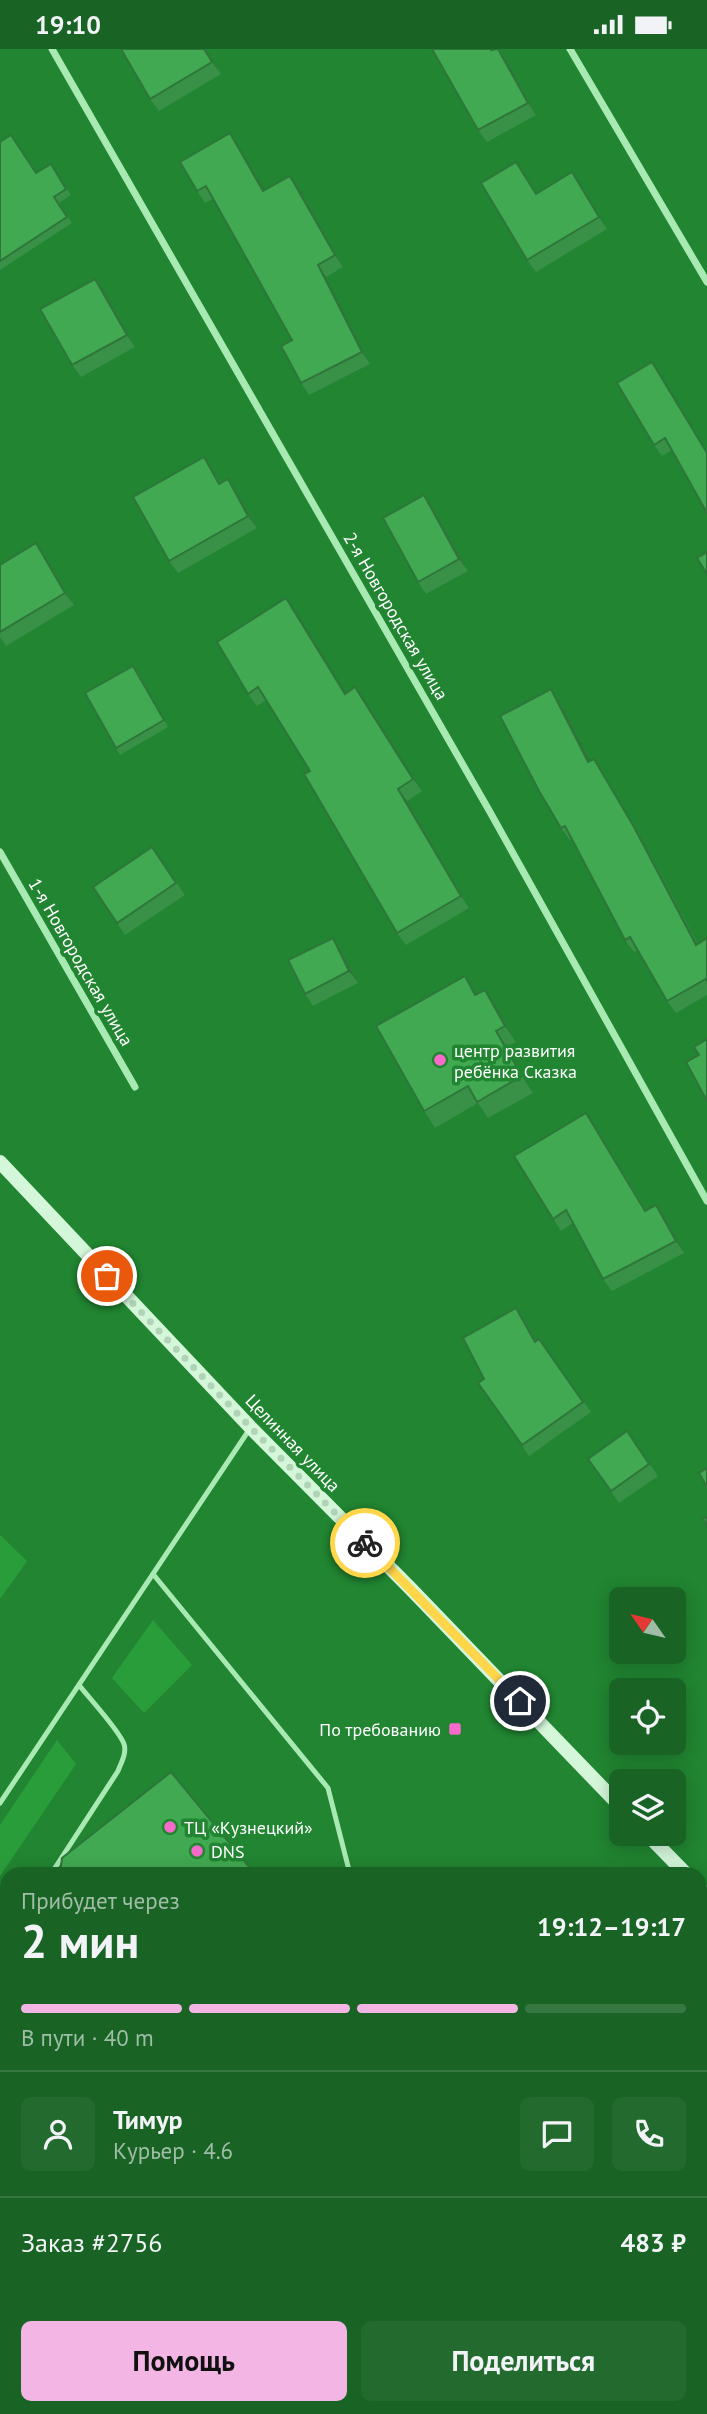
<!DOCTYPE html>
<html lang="ru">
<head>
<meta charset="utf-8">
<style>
  :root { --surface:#196425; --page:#226a2d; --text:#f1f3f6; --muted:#9fbda7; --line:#377842; --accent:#f3b5e3 }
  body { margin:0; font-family:"PT Sans",sans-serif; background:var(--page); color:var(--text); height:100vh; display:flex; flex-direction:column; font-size:26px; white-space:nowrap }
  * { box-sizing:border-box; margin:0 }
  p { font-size:23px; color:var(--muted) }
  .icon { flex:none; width:38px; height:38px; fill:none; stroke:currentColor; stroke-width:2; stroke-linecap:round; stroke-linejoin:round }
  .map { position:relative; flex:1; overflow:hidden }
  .panel { position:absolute; left:0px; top:1818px; width:707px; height:548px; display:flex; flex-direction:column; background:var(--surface); border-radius:21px 21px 0 0; box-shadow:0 4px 18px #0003 }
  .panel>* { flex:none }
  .needle { width:46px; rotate:304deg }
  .controls { position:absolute; left:609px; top:1538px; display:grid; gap:14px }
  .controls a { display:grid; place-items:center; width:77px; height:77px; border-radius:10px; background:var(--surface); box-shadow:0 4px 18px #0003; font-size:35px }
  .pin { position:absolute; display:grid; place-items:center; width:60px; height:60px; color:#fff; margin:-30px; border:4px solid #fff; border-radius:50%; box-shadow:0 2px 7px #0007 }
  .courier { position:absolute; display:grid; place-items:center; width:70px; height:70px; margin:-35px; border:5px solid #ffd54a; border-radius:50%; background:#fff; color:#222; box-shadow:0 2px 9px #0007 }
  .headline em { font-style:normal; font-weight:700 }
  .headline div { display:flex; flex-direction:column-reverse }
  .headline { display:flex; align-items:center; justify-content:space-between; height:119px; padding:0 21px }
  h1 { font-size:46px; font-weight:700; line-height:52px }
  .bar { display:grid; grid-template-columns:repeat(4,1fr); gap:10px 7px; align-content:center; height:84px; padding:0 21px }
  .bar i { height:9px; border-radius:5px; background:var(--line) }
  .bar .selected { background:var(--accent) }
  .bar p { grid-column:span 4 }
  .line { display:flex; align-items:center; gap:18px; padding:0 21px; border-top:2px solid var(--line) }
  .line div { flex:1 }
  .round { display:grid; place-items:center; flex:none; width:74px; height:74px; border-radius:10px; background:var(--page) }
  .cta { display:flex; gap:14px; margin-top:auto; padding:14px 21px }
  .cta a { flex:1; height:80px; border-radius:10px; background:var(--accent); color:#111; font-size:28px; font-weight:700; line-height:80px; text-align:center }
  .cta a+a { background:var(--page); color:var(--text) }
  .status { display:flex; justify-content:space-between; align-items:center; height:49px; padding:0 35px; background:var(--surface); direction:ltr }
  .status svg { height:19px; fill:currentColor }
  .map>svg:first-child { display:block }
  .green { fill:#2a9d3b }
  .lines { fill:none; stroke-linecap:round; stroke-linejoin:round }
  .service { stroke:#a9e9b3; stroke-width:5 }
  .minor { stroke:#a9e9b3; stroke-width:7 }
  .secondary { stroke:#d4f7da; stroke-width:14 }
  .wall { fill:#389146 }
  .shaded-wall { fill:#2e7639 }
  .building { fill:#41a951; stroke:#2e7639; stroke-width:2 }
  .done { stroke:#b1d4b7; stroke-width:7; stroke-dasharray:0 12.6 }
  .route { stroke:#ffd54a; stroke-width:9 }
  .poi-dot { fill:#f66acb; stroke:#218531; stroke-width:2.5 }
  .labels { text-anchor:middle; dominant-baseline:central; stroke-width:7; stroke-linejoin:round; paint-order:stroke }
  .street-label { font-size:18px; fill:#fff; stroke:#218531 }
  .poi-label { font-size:18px; fill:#fff; stroke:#218531; text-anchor:start }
</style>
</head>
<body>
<div class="status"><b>19:10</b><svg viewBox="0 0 49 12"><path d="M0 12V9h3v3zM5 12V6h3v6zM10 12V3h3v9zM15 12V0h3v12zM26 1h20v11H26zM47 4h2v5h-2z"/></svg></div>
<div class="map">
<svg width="707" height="2365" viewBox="0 0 707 2365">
  <rect width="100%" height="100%" fill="#218531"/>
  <g class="green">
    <path d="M0,1486l27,26 -27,38z"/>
    <path d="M153,1571l39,45 -48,48 -32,-35z"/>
    <path d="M57,1691l19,24 -76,112v-51z"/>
  </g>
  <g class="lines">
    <g class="service">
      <path d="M153,1525l175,214 22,86"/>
      <path d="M0,1754l249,-373"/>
      <path d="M51,1825l67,-103c3,-8 9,-18 6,-27 -5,-14 -35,-46 -45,-59"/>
      <path d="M0,1904l7,-11"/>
      <path d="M307,2365l2,-6"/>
    </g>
    <g class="minor">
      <path d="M52,0l438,763 217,389"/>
      <path d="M570,0l137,233"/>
      <path d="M0,803l135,235"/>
      <path d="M0,2302l7,2"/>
      <path d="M161,2359l17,6"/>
    </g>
    <g class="secondary">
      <path d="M0,1113l251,266 159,160 211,219"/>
      <path d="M647,1785l39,40"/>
      <path d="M700,1839l7,8"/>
      <path d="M700,2279l7,-20"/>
      <path d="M669,2365l2,-6"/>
    </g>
  </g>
  <g class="wall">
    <path d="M206,0l15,25 -62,37 -9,-12z"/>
    <path d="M493,0h6l7,10 30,56 -49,27 -9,-12z"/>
    <path d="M230,84l8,12 26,46 26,-15 9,12 44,79 -17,10 44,87 -61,31 -8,-12 -9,-43 -79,-141 -8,4 -8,-12z"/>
    <path d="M0,93l36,31 15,-9 20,31 -12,8 13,20 -72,47z"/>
    <path d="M516,113l20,31 36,-21 35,57 -71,43 -9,-12z"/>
    <path d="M95,230l9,12 31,56 -54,30 -9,-12z"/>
    <path d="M660,325l12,76 -10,6 -8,-11z"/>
    <path d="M204,408l17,26 7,-4 8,12 21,37 -79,45 -9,-12z"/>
    <path d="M432,458l36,64 -42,23 -8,-12z"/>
    <path d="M44,506l30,50 -68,41 -6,-9v-72z"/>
    <path d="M286,549l60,95 9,-6 67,104 -15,10 62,107 -63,37 -9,-12 -87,-162 -44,-71 -9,6 -9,-12z"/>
    <path d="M138,623l30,55 -48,28 -4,-7z"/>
    <path d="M551,640l8,12 31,60 12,10 40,68 56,105 9,-6v57l-31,18 -9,-12 -30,-51 -3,2 -9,-12 -53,-101 -2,1 -9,-12z"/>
    <path d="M152,798l33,48 -60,40 -32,-48z"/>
    <path d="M333,889l8,12 17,33 -45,23 -8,-12z"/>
    <path d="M477,945l19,12 20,36 -9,5 26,46 -45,25 -10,-15 -43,25 -11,-17z"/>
    <path d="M594,1076l52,85 10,-5 9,12 19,36 -72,38 -9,-12 -30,-56 -12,8 -8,-12z"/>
    <path d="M516,1259l8,11 12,22 3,-2 52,73 -62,44 -51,-73 6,-4z"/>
    <path d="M627,1382l31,45 -39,27 -31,-44z"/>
    <path d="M7,1978v221l-4,-2 -3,-3v-210z"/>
  </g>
  <g class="shaded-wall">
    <path d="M204,0h2l15,25 -9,-12z"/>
    <path d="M498,0l8,10 30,56 -8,-12z"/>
    <path d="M230,84l8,12 34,58 -9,-12z"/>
    <path d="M572,123l8,12 27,45 -8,-12z"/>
    <path d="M290,127l9,12 44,79 -8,-12z"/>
    <path d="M318,216l8,12 44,87 -8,-12z"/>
    <path d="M95,230l9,12 31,56 -8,-12z"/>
    <path d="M652,313l8,12 47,77v2z"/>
    <path d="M204,408l8,12 16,27 -9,-12z"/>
    <path d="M228,430l8,12 21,37 -9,-12z"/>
    <path d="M424,446l8,12 36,64 -9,-12z"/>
    <path d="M36,494l8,12 30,50 -9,-12z"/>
    <path d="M286,549l9,12 59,96 -9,-12z"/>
    <path d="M133,617l5,6 30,55 -4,-7z"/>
    <path d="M355,638l9,12 58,92 -9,-12z"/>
    <path d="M551,640l8,12 38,73 -9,-12z"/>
    <path d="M594,710l8,12 40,68 62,118 -8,-12z"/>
    <path d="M398,740l9,12 62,107 -8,-12z"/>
    <path d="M333,889l8,12 17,33 -9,-12z"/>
    <path d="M485,941l11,16 20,36 -11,-16z"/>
    <path d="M496,982l11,16 26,46 -11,-17z"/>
    <path d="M586,1064l8,12 59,98 -8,-12z"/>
    <path d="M656,1156l9,12 19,36 -8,-12z"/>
    <path d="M516,1259l8,11 18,34 -7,-11z"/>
  </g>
  <g class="building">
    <path d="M121,0h83l8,13 -62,37z"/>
    <path d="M432,0h59v1l7,-1 30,54 -50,27z"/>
    <path d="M230,84l33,58 27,-15 45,79 -17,10 44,87 -61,31 -20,-37 11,-6 -86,-154 -9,5 -17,-29z"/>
    <path d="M11,86l25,38 15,-9 15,25 -12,8 13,20 -67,44v-119z"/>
    <path d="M516,113l20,32 36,-22 27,45 -72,43 -46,-77z"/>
    <path d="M95,230l32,56 -55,30 -32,-56z"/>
    <path d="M652,313l55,91v60l-42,-75 -11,7 -37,-62z"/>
    <path d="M204,408l15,27 9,-5 20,37 -79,45 -36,-64z"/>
    <path d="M424,446l35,64 -41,23 -35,-64z"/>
    <path d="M36,494l29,50 -65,39v-67z"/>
    <path d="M707,503v22l-10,-16z"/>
    <path d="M286,549l59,96 10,-7 58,92 -15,10 63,107 -64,37 -93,-159 6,-3 -52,-84 -10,7 -31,-52z"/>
    <path d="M133,617l31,54 -48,28 -31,-55z"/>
    <path d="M551,640l37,73 6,-3 40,68 62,118 11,-7v43l-1,-2 -39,22 -37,-64 -5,3 -60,-114 -4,2 -22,-37 -39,-75z"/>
    <path d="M152,798l24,36 -59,40 -24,-36z"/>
    <path d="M333,889l16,33 -44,23 -17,-34z"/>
    <path d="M465,927l10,19 10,-5 20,36 -9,5 26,45 -45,26 -9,-16 -44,25 -48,-85z"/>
    <path d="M707,990v62l-21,-39 13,-7 -5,-8z"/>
    <path d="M586,1064l59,98 11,-6 20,36 -73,38 -37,-69 -13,9 -39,-63z"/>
    <path d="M516,1259l19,34 4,-3 44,63 -61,43 -44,-62 6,-4 -21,-41z"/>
    <path d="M627,1382l22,33 -38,27 -23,-32z"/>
    <path d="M707,1419v19l-8,-14z"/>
    <path d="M707,1468v9l-4,-7z"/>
    <path d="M171,1723l84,102h-195l2,-16z"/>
    <path d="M7,1978v213l-7,-3v-204z"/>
    <path d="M0,2353l7,3v3h8l16,6h-31z"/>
  </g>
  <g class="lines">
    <path class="done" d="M107,1227l144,152 114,115"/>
    <path class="route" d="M365,1494l155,158"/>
  </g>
  <g class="poi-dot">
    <circle cx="440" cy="1011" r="7"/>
    <rect x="448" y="1673" width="14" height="14" rx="3.5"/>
    <circle cx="170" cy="1778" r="7"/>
    <circle cx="197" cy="1802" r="7"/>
  </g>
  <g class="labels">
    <g class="street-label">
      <text transform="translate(396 567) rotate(60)">2-я Новгородская улица</text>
      <text transform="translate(81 913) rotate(60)">1-я Новгородская улица</text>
      <text transform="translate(293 1394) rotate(46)">Целинная улица</text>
    </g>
    <g class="poi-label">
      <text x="454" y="1001">центр развития<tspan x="454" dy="21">ребёнка Сказка</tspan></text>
      <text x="441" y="1680" text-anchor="end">По требованию</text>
      <text x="184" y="1778">ТЦ «Кузнецкий»</text>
      <text x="211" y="1802">DNS</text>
    </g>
  </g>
</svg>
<div class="controls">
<a><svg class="needle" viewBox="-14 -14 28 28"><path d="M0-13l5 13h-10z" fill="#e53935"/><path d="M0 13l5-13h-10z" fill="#9fbda7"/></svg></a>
<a><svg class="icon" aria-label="locate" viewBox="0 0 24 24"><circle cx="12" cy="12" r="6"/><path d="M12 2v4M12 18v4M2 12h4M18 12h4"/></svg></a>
<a><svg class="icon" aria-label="layers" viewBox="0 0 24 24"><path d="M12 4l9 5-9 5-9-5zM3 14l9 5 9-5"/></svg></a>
</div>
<div class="pin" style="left:107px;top:1227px;background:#ea580c"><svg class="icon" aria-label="bag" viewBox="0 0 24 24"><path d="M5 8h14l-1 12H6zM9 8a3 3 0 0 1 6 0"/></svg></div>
<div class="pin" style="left:520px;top:1652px;background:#1f2937"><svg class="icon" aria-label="home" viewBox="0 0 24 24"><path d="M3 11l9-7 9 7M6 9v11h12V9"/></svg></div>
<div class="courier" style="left:365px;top:1494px"><svg class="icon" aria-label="bike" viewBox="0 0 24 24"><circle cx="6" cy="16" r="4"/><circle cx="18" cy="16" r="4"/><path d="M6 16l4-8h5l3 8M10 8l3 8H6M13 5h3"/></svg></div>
<section class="panel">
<div class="headline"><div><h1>2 мин</h1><p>Прибудет через</p></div><em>19:12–19:17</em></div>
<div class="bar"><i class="selected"></i><i class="selected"></i><i class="selected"></i><i></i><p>В пути · 40 m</p></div>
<div class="line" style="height:126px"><a class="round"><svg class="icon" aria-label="person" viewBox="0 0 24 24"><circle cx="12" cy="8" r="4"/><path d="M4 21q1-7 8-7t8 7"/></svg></a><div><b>Тимур</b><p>Курьер · 4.6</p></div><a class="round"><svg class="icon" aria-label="chat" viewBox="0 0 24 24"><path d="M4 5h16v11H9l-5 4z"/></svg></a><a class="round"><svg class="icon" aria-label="phone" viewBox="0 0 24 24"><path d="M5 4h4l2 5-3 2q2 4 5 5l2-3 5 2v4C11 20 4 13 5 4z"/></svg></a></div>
<div class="line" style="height:91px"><div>Заказ #2756</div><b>483 ₽</b></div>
<div class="cta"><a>Помощь</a><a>Поделиться</a></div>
</section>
</div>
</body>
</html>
